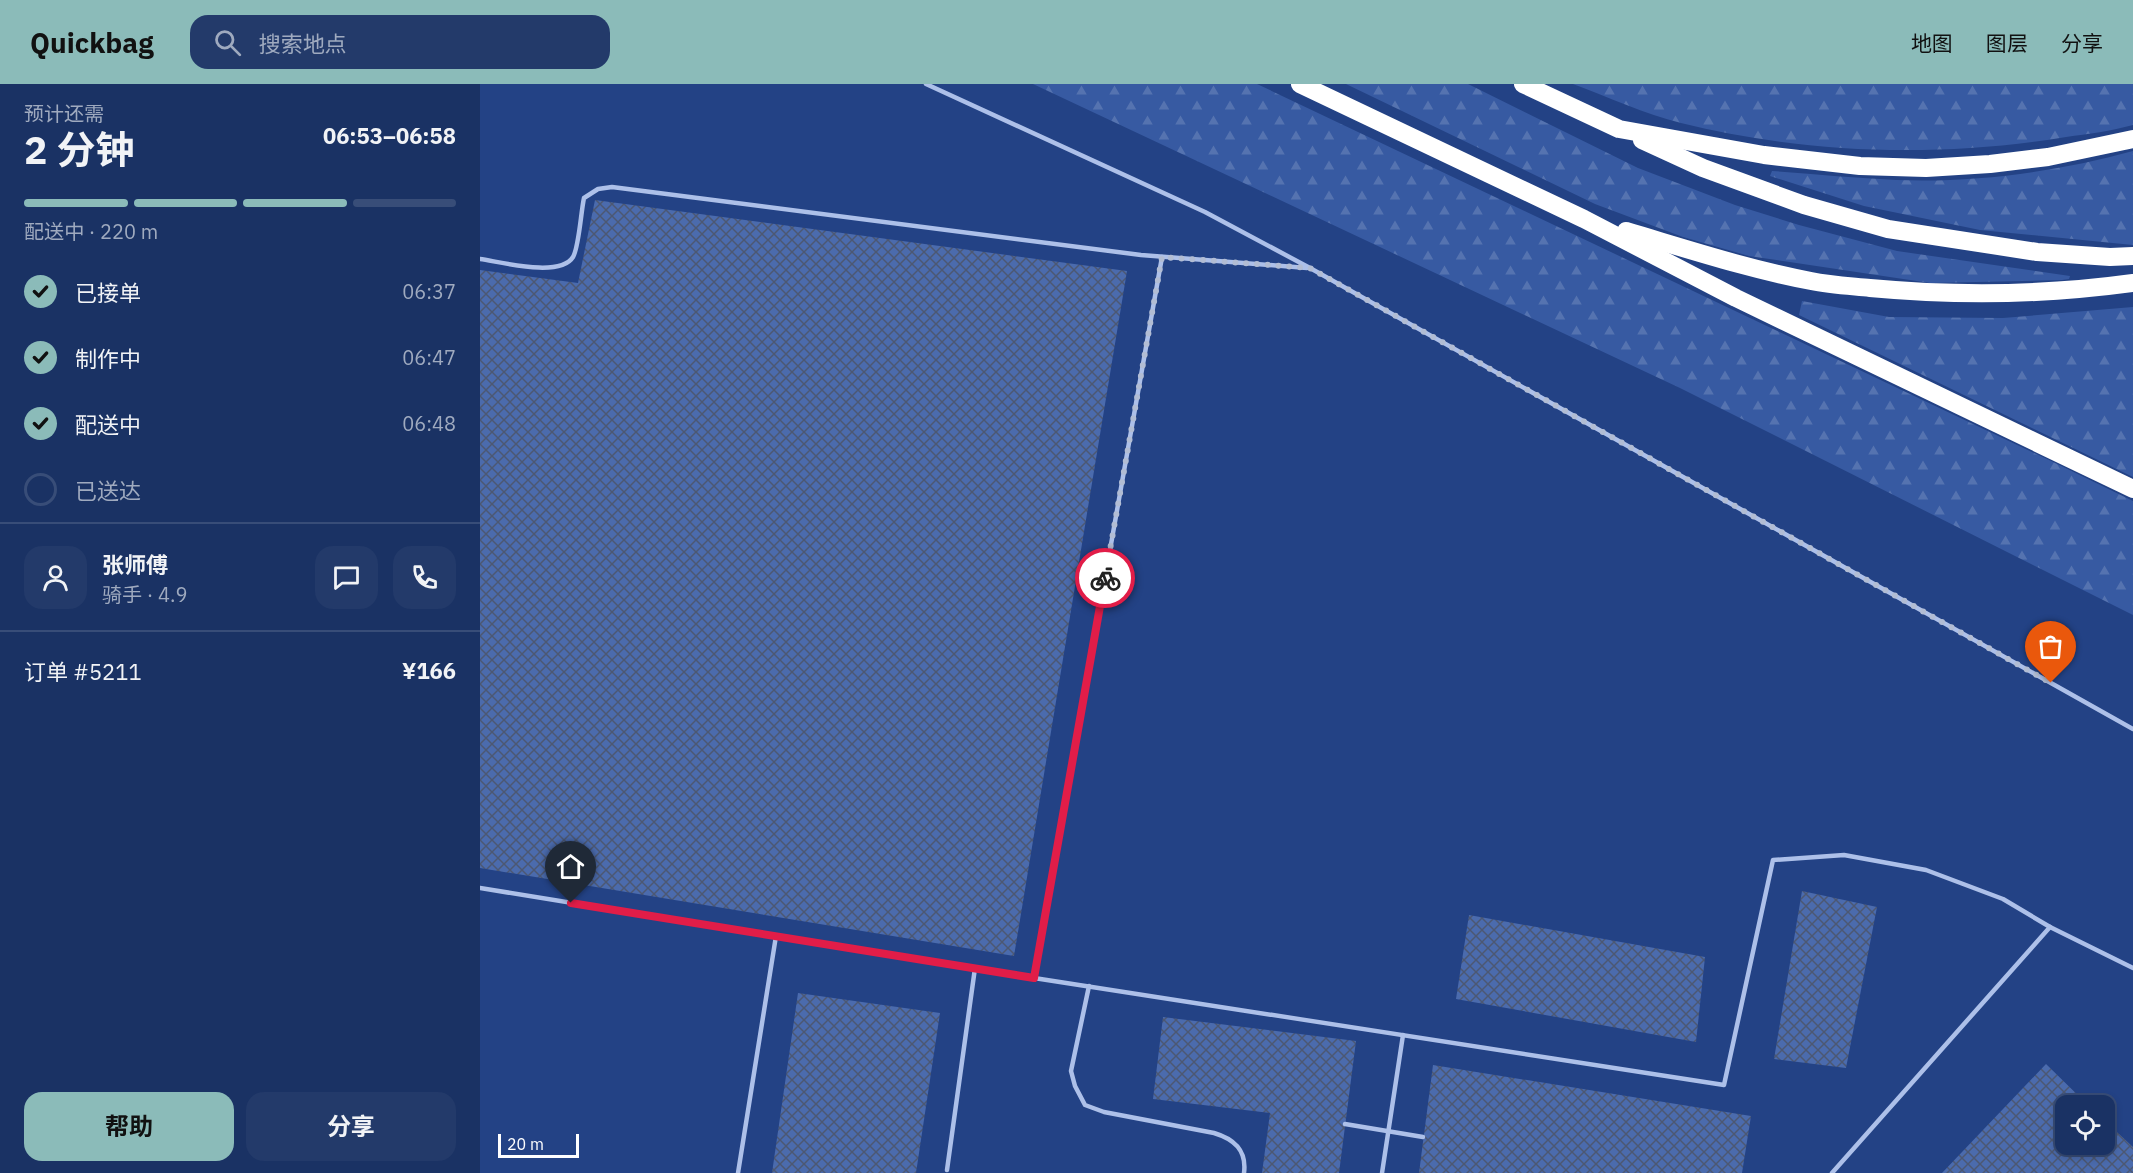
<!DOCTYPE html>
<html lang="zh">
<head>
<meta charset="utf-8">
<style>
  :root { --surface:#1a3264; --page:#233a6a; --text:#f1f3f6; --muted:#9faabf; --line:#384d78; --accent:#8bbbb9 }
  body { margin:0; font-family:"IBM Plex Sans","Noto Sans SC",sans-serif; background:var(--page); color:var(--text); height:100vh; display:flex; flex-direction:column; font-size:22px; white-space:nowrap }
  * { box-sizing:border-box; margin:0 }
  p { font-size:20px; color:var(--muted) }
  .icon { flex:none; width:33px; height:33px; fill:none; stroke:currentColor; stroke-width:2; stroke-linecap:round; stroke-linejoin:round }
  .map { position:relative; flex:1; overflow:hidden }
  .panel { display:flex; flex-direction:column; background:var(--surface); width:480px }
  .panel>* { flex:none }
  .buttons { position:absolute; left:1575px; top:1011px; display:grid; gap:12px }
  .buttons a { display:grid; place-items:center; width:60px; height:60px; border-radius:12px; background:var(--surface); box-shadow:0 3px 9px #0003,0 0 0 2px var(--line); font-size:30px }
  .scale { position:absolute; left:18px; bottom:15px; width:81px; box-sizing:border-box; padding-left:6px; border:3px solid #fff; border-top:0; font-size:16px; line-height:21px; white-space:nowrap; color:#fff; -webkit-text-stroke:4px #234285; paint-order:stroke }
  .pin { position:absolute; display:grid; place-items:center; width:51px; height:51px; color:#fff; margin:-62px -26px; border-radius:50% 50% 50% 0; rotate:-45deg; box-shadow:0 0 6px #0007 }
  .pin .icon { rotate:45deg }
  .courier { position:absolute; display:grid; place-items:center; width:60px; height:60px; margin:-30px; border:4px solid #e11d48; border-radius:50%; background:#fff; color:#222; box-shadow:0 2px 8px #0007 }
  .head em { font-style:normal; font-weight:700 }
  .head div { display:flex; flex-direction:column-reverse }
  .head { display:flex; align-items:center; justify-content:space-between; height:102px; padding:0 24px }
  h1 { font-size:39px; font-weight:700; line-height:45px }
  .bar { display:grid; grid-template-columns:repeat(4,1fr); gap:9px 6px; align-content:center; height:72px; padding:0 24px }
  .bar i { height:8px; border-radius:4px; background:var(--line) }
  .bar .on { background:var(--accent) }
  .bar p { grid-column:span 4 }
  .line { display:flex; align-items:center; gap:15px; padding:0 24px; border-top:2px solid var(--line) }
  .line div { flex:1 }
  .round { display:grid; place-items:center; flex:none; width:63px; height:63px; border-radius:18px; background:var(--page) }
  ol { padding:0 24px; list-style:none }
  li { display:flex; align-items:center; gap:18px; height:66px }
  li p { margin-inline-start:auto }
  li .icon { padding:6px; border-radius:50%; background:var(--accent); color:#111; stroke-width:4 }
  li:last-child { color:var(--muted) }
  li i { width:33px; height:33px; border:3px solid var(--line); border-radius:50% }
  .primary-button { display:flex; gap:12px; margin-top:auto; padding:12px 24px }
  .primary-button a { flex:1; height:69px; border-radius:18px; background:var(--accent); color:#111; font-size:24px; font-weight:700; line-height:69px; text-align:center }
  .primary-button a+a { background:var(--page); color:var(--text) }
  header { display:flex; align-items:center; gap:36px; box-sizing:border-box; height:84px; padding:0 30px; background:var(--accent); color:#111 }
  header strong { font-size:28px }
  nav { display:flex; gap:33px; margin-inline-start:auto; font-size:21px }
  .search { width:420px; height:54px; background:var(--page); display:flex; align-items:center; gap:15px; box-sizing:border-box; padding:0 21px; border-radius:18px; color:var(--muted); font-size:22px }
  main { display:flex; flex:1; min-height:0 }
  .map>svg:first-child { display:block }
  .forest { fill:url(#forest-firs) }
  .building { fill:url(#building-cross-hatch) }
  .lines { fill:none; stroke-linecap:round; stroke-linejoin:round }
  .lane { stroke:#adc0e9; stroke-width:4.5 }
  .highway { stroke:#fff; stroke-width:18 }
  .done { stroke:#b2bdd4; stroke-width:6; stroke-dasharray:0 10.8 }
  .route { stroke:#e11d48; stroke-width:8 }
</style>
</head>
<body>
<header>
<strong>Quickbag</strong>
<div class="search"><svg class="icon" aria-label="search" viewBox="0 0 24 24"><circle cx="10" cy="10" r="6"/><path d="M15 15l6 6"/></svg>搜索地点</div>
<nav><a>地图</a><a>图层</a><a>分享</a></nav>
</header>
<main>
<section class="panel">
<div class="head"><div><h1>2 分钟</h1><p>预计还需</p></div><em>06:53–06:58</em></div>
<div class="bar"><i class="on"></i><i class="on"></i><i class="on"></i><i></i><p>配送中 · 220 m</p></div>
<ol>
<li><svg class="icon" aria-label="check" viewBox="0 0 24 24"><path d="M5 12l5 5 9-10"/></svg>已接单<p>06:37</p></li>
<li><svg class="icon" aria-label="check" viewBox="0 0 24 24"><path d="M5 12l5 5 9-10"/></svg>制作中<p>06:47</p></li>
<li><svg class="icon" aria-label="check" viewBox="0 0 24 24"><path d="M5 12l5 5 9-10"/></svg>配送中<p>06:48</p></li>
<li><i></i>已送达</li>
</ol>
<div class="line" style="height:108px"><a class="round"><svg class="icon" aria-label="person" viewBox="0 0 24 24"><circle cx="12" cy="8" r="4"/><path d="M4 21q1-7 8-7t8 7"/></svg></a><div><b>张师傅</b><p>骑手 · 4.9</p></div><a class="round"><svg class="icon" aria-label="chat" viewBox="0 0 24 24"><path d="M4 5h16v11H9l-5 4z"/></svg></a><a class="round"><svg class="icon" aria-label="phone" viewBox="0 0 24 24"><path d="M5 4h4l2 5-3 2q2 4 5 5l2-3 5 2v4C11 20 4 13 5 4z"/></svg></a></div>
<div class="line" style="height:78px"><div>订单 #5211</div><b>¥166</b></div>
<div class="primary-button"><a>帮助</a><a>分享</a></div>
</section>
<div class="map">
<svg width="1653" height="1089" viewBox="0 0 1653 1089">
  <defs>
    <pattern id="forest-firs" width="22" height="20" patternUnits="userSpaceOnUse" patternTransform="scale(1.5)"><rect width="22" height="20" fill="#375aa2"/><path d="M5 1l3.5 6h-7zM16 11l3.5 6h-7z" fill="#5573b0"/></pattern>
    <pattern id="building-cross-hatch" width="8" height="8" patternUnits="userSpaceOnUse" patternTransform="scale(1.5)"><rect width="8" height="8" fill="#4b6bad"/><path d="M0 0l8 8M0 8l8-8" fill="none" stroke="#4c5873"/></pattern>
  </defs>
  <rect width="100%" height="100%" fill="#234285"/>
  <g class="forest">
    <path d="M553,0h224l792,376 84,41v114l-453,-227z"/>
    <path d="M866,0h122l170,84 97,37 64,20 98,26 173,25 -1,3 -7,1 -132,3 -181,-27 -66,-19 -88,-33z"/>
    <path d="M1093,0h560v41c-22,6 -45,9 -67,12 -128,21 -260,17 -385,-14 -36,-9 -73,-26 -108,-39z"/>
    <path d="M1653,67v94l-153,-15 -116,-24 -94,-30 2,-5c41,3 83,7 124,9 80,3 160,-8 237,-29z"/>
    <path d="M1322,217l87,16 114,1 130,-11v170l-334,-162z"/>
  </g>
  <g class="building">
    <path d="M115,116l532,71 -113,685 -534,-88v-598l98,13z"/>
    <path d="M1322,807l75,16 -31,161 -72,-9z"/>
    <path d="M989,831l236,42 -9,85 -240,-43z"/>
    <path d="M318,909l142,20 -24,160h-144z"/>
    <path d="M683,933l193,24 -17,132h-77l8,-60 -117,-14z"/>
    <path d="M1566,980l43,42h-23v38h38v-24l29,27v26h-191z"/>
    <path d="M953,981l318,51 -9,57h-323z"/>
  </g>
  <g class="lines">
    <g class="lane">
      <path d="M446,0l279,128 105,56 823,461"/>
      <path d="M0,175c21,3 80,19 93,-2 6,-10 8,-46 11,-59l14,-9 14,-2 529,68 166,13"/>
      <path d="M0,804l554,90 690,107 49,-225 71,-5 82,15 77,29 47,28 83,41"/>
      <path d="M554,894l128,-721"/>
      <path d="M609,902l-18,85 4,15 10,19 19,7 110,21c20,6 33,17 30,40"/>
      <path d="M865,1040l78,13"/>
      <path d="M467,1086l28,-202"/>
      <path d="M258,1089l38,-237"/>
      <path d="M902,1089l21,-138"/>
      <path d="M1352,1089l218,-246"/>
    </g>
    <g class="highway">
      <path d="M820,0l284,135 152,79 397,191"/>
      <path d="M1043,0l96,45 145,26 96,11 66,2 64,-4 58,-7 85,-18"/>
      <path d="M1162,56l61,28 101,37 84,24 149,23 73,5 23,-1"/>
      <path d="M1146,147c61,18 122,38 185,50 19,4 39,5 59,7 87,8 176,7 263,-5"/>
    </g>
  </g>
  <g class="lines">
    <path class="done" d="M625,494l57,-321 148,11 741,415"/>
    <path class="route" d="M91,819l463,75 71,-400"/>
  </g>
</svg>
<div class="buttons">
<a><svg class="icon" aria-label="locate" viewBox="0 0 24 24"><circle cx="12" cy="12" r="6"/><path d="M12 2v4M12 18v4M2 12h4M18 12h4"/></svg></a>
</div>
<div class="scale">20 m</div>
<div class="pin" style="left:1571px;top:599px;background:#ea580c"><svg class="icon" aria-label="bag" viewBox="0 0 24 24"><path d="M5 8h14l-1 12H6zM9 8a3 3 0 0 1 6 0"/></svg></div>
<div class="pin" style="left:91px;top:819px;background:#1f2937"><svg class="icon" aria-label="home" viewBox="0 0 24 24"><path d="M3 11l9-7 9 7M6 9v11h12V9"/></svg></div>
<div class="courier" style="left:625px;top:494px"><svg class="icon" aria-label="bike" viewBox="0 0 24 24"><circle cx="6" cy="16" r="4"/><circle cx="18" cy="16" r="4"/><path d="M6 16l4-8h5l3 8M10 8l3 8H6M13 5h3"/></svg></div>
</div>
</main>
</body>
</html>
